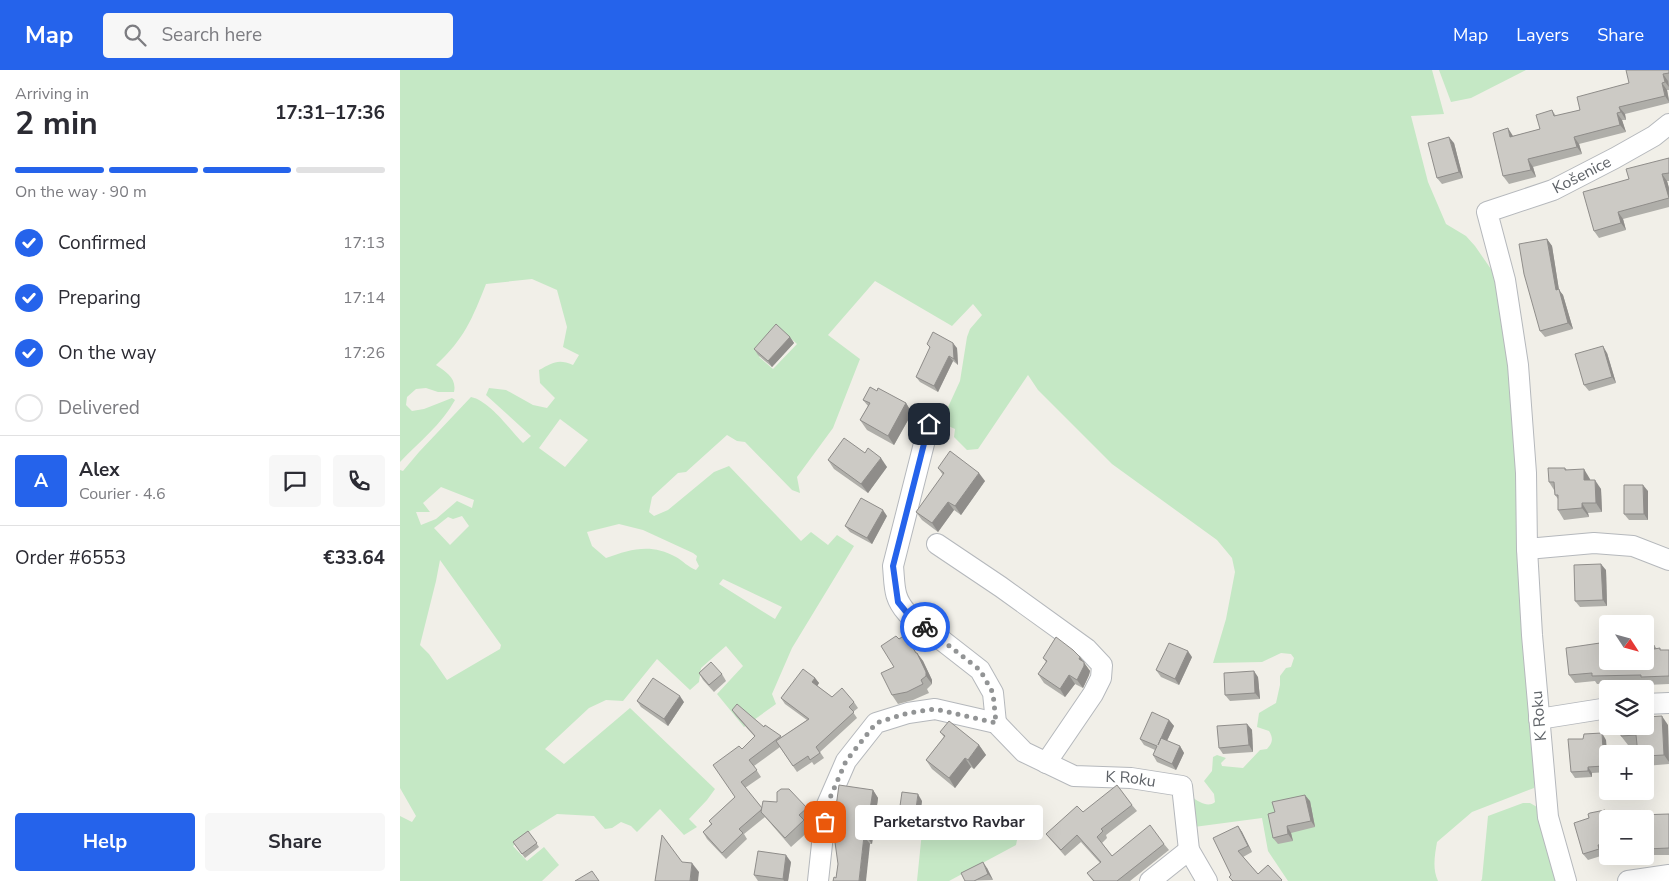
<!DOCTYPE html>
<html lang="en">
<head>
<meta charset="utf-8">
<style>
  :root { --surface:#fff; --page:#f7f7f7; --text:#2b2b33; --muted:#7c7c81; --line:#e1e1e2; --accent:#2563eb }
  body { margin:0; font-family:"Nunito Sans",sans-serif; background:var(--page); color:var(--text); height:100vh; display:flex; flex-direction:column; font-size:19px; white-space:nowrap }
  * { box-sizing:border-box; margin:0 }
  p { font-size:16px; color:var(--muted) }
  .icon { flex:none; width:28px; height:28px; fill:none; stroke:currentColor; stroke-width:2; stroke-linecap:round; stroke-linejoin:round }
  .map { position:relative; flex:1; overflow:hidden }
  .side { display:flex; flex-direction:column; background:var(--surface); width:400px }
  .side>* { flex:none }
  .needle { width:32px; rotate:126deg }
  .tools { position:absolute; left:1199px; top:545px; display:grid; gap:10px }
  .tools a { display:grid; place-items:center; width:55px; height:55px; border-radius:5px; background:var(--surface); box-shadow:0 5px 20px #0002; font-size:25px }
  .pin { position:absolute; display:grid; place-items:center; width:42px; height:42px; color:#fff; margin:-21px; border-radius:10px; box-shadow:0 2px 8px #0006 }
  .courier { position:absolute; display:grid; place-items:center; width:50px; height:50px; margin:-25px; border:4px solid #2563eb; border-radius:50%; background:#fff; color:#222; box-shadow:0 1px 6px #0007 }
  .bubble { position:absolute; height:35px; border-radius:5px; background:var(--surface); box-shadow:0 5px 20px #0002; font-size:16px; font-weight:700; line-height:35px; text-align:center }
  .summary em { font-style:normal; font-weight:700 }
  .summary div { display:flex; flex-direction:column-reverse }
  .summary { display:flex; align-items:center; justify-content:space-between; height:85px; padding:0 15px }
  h1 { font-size:32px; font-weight:700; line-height:38px }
  .bar { display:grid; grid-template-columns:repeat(4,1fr); gap:8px 5px; align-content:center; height:60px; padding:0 15px }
  .bar i { height:6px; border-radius:4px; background:var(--line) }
  .bar .selected { background:var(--accent) }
  .bar p { grid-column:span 4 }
  .line { display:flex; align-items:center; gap:12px; padding:0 15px; border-top:1px solid var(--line) }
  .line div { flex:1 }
  .round { display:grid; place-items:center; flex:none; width:52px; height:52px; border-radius:5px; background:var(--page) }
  ol { padding:0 15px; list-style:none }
  li { display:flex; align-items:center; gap:15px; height:55px }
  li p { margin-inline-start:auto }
  li .icon { padding:5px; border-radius:50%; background:var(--accent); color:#fff; stroke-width:4 }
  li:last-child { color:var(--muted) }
  li i { width:28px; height:28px; border:2px solid var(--line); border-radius:50% }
  .button { display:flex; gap:10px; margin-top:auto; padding:10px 15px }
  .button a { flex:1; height:58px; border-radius:5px; background:var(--accent); color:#fff; font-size:20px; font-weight:700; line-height:58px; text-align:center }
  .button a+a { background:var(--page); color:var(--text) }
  header { display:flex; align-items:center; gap:30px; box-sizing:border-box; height:70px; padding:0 25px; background:var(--accent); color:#fff }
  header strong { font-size:24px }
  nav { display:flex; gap:28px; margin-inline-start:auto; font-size:18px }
  .search { width:350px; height:45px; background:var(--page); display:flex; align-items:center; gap:12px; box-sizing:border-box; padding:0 18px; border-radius:5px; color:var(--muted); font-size:19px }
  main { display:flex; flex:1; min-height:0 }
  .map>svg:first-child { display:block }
  .green { fill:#c5e8c5; fill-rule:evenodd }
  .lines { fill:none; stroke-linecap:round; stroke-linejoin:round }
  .minor-casing { stroke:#b5b8bc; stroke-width:22 }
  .minor { stroke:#fff; stroke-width:20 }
  .wall { fill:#afaea9 }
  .shaded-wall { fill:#8f8d8a }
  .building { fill:#cccac5; stroke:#8f8d8a }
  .done { stroke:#929495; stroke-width:5; stroke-dasharray:0 9 }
  .route { stroke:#2563eb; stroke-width:6 }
  .labels { text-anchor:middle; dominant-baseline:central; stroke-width:4; stroke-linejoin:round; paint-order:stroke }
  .street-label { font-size:16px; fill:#5f6368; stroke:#fff }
</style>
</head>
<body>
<header>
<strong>Map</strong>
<div class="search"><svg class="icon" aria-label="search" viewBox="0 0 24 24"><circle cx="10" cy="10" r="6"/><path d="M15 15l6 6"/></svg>Search here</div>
<nav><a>Map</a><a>Layers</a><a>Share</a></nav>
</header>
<main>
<section class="side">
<div class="summary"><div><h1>2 min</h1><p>Arriving in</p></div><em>17:31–17:36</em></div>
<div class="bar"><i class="selected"></i><i class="selected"></i><i class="selected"></i><i></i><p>On the way · 90 m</p></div>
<ol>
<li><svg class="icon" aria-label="check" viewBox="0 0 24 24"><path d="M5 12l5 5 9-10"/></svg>Confirmed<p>17:13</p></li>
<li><svg class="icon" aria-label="check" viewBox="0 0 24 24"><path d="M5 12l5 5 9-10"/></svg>Preparing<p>17:14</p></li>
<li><svg class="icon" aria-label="check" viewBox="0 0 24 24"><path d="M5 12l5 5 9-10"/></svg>On the way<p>17:26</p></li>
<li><i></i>Delivered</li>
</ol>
<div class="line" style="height:90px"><b class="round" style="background:var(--accent);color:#fff">A</b><div><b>Alex</b><p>Courier · 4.6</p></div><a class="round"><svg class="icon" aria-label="chat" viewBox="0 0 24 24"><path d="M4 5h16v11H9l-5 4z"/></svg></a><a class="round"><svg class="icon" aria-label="phone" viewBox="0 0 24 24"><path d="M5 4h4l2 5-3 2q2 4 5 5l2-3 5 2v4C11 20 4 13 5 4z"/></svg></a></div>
<div class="line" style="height:65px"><div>Order #6553</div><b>€33.64</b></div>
<div class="button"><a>Help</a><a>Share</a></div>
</section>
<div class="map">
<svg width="1269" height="811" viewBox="0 0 1269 811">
  <rect width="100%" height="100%" fill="#f1efe8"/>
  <g class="green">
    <path d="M0,0h1032l12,44 -33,2 17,66 18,42 20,12 9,10 18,26 12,51 11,137v69l18,238v21l-62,24 -35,30c-2,12 -5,27 1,39h-150l-20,-30 -6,-33 -68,9 -2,-30c7,5 16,11 23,5l-1,-8 -10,-13 8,-10 1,-14 4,-2 9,3 -5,5 1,3 21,2 17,-18 7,-1c5,-6 7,-10 2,-18l-12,-4 2,-14 17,-10 4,-18v-9l6,-8 5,-1 3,-9 -3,-4 -10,-1 -19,9 -49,1 13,-44 9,-47 -3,-14 -15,-18 -105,-76 -74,-74 -10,-15 -50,74 -11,1 -13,-13 1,-8 -11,-5v-8l16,-35 7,-44 3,-8 12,-14 -9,-11 -21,22 -77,-45 -47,54 32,24 -27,69 -36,49 3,16 -8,-3 -47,-48 -8,-1 -10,-6 -41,37 -8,1 -26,24 -3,15 5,4 14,-6 46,-38 15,-6 72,75 10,-9 17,13 9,-10 17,11 -62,102 -20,46 4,10 -32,23 -27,-33 26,-28 -17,-20 -25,22 -2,14 -9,8 -33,-31 -34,42 -17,-1 -17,8 -44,41 19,15 66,-56 85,81 -8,11 -18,19 8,8 -13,8 -24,-26 -23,23 -6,-6 -10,-4 -9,6 -7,1 -11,-13 -37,-2 -27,17 -17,15 14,15 17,-14 15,18 -17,16h-142v-65l12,6 4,-6 -16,-28v-318l3,1 16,-19 52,-55c19,4 39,33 52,46l8,-7 -45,-41 3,-7 17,2 27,15 14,3 8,-10 -15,-15 -1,-13c13,-7 19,-12 34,-5l6,-10 -16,-8 4,-20 -10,-37 -25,-11 -46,5c-14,35 -21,54 -50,81 10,7 21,13 18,27h-16l-12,-4 -10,1 -9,8 -1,8 6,6 12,-2 28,-11 3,2c-13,24 -36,42 -55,62zM383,261l14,13 -24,25 -14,-12zM160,349l28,21 -23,27 -26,-19zM41,417l33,13 -2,8 -15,-7 -21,18 -15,6 -5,-13h14l-7,-9zM62,446l7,10 -19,19 -16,-17 14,-11 5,2zM219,454l24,6 50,23 4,3 -1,4 3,6 -3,4c-8,-3 -13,-9 -20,-13 -25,-14 -45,-8 -70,1l-14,-12 -5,-14zM40,490l61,85 -1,4 -53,31 -18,-26 -9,-9 16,-64zM323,509l59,28 -7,12 -56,-35z"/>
    <path d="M1039,0h87l-55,28 -20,4z"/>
    <path d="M1123,733h7l7,4 19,74h-75l1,-2 6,-63z"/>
    <path d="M565,737l12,14 30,-5 1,14 10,5 -2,10 -67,36h-32l6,-59z"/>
  </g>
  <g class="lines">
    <defs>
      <g id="minor">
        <path d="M529,354l-36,142c2,21 0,31 14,47l73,57 13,23 3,30"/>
        <path d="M537,474l64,43 86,62 15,16 -1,13 -8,16 -47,69"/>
        <path d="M1127,479l67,-6 39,3 36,14"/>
        <path d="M1245,634l24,-1"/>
        <path d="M1139,649l69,-11"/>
        <path id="s1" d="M418,811l8,-74 20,-46 30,-38 32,-10 27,-4 61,14 28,29 50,24 57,2 51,8 7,64 18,31"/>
        <path d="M750,811l39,-31"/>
        <path id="s2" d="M1166,811l-18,-64 -16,-182 -5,-86 -1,-76 -8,-108 -13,-85 -18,-68 66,-22 62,-32 39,-22 15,-12"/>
        <path d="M1228,811l41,-6"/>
      </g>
    </defs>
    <use href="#minor" class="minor-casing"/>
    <use href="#minor" class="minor"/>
  </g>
  <g class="wall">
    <path d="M1269,0v20h-2l2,9v4l-44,11 1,6h-4l4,12 -47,12 3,10 -49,13 3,10 -27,7 -6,-8 10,-40 27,-7 12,-19 4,6 24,-6 49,-27z"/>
    <path d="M1054,73l9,35 -21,6 -5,-6z"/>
    <path d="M1269,88v23h-2l2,7v19l-46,12 3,11 -27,8 -5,-7 35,-52z"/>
    <path d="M1147,169l5,7 7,44 4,5 10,34 -28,8 -5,-6z"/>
    <path d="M390,267l4,6 -22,24 -14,-12 -4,-6z"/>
    <path d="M527,274l30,4 1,17 -5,-4 -15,31 -18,-10 -4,-5 14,-29z"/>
    <path d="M1207,283l9,30 -27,8 -5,-6z"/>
    <path d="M477,321l29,12 6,10 -18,32 -27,-15 -7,-10 8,-14 -5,-6z"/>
    <path d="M465,383l22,14 -19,26 -34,-24 -6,-9z"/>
    <path d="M538,398l47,13 -24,34 -7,-5 -16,22 -16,-12 -6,-8 27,-37z"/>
    <path d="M1165,398l2,2 23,9v1l11,9 1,23 -14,1 1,4 -25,3 -6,-10v-11l-3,-4 -1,-5 -5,-8z"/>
    <path d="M1248,421v29h-19l-5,-6z"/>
    <path d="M487,446l-15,28 -22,-12 -5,-6z"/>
    <path d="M1206,500l1,36 -27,1 -5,-6z"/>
    <path d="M499,569l12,5 5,9h1l6,8 9,19v4l-5,5 2,4 -16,7 -15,4 -6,-9 2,-28z"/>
    <path d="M1254,575l3,4 4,1h8v34l-23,1 -1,-2 -48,1 -2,-3 -20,2 -6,-8z"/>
    <path d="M680,587l10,14 -1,4 -6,13 -8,-4 -10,13 -21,-14 -6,-9 8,-12 -3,-4z"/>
    <path d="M792,587l-13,28 -18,-8 -5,-7z"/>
    <path d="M299,603l23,1 4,7 -12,11 -11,-12z"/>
    <path d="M858,607l2,22 -30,2 -5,-6z"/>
    <path d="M415,608l4,5 -2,3 15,11 22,5 4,6 -5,4 4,6 -37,34 4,6 -10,7 -2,-3 -15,10 -17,-25 -26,19 7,11 -16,11 17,20h45l6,9 -7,7 4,6 -19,17 -26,-30 -21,17 3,5 -21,20 -19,-20 -4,-7 8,-8 -2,-3 26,-24 7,-48 13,-12 -19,-21 -4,-6 50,27 25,-17 -22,-16 -4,-6z"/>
    <path d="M237,631l47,1 -16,24 -27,-19z"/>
    <path d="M769,650l5,6 -7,15 13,5 4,7 -8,17 -19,-8 -4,-7 2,-5 -11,-5 -4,-6z"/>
    <path d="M847,654l5,6 1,22 -30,2 -4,-6z"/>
    <path d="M1268,655l1,39 -24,2v-12l-8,-9h-9l-7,-9z"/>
    <path d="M540,662l39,13 7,10 -12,14 -3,-2 -16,21 -23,-19 -6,-9 18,-23z"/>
    <path d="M1206,670l2,32 -16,1v4l-17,1 -4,-6z"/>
    <path d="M473,720l5,8 -6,46h-2l-34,34 2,-14z"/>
    <path d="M522,731l-3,21 -16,-2 -4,-7z"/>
    <path d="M910,731l5,26 -24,6 2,8 -15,3 -5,-6 2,-26z"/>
    <path d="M732,735l5,6 -31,24 1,3 -5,5 10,13 52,-12 5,6 -39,31h-37l-6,-8 13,-10 -19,-21 -16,14 -14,-16 -5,-6 37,-22z"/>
    <path d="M1269,745v40h-24v-36z"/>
    <path d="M1209,746l1,3h-2v31l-5,2 1,3 -16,5 -5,-6 6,-36z"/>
    <path d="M838,756l4,6 10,20 -9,5 15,17 10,-9 14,16h-50l-3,-4 2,-2z"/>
    <path d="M128,761l11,16 -14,11 -12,-16z"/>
    <path d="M391,792l-3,19h-30l-4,-6z"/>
    <path d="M587,798l6,12 -28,1z"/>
  </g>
  <g class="shaded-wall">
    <path d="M1263,4l5,7 1,6 -4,-5z"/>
    <path d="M1262,13l5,7 2,12 -4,-6z"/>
    <path d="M1219,37l6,7 1,6 -5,-8z"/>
    <path d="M1217,43l5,7 4,12 -6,-7z"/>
    <path d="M1108,58l5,8 3,8 -6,-7z"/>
    <path d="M1049,67l5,6 9,35 -4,-6z"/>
    <path d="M1174,67l5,7 3,10 -5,-7z"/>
    <path d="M1128,89l5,8 3,10 -5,-7z"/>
    <path d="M1262,104l5,7 2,7v11z"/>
    <path d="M1218,142l5,7 3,11 -5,-7z"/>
    <path d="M1147,169l5,7 7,44 4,5 10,34 -5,-6 -12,-33z"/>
    <path d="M390,267l4,6 -22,24 -4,-6z"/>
    <path d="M553,273l4,5 1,17 -4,-6z"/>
    <path d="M1203,276l4,7 9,30 -4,-6z"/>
    <path d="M549,286l4,5 -15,31 -4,-6z"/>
    <path d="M506,333l6,10 -18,32 -6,-9z"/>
    <path d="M481,388l6,9 -19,26 -7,-9z"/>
    <path d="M1184,399l6,10 1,10 -7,-9z"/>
    <path d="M579,403l6,8 -24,34 -6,-9z"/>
    <path d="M1195,410l6,9 1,23 -6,-9z"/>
    <path d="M1243,415l5,6v29l-4,-6z"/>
    <path d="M548,432l6,8 -16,22 -6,-9z"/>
    <path d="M1182,433l6,10 1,4 -7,-9z"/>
    <path d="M483,440l4,6 -15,28 -5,-6z"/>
    <path d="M1201,494l5,6 1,36 -4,-6z"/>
    <path d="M788,581l4,6 -13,28 -4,-6z"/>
    <path d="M517,583l6,8 9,19v4l-6,-8z"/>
    <path d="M680,587l10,14 -1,4 -6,13 -6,-8 2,-21z"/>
    <path d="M854,601l4,6 2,22 -5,-6z"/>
    <path d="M669,605l6,9 -10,13 -5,-8z"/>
    <path d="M415,608l4,5 -3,5 -4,-6z"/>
    <path d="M280,626l4,6 -16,24 -4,-7z"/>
    <path d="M1262,646l6,9 1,37 -5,-7z"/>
    <path d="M769,650l5,6 -12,25 -4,-6z"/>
    <path d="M847,654l5,6 1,22 -4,-7z"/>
    <path d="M1202,663l4,7 2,31 -4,-5z"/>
    <path d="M579,675l7,10 -12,14 -6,-9z"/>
    <path d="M780,676l4,7 -8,17 -4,-6z"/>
    <path d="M565,688l6,9 -16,21 -6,-10z"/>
    <path d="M1188,697l4,6v4l-4,-6z"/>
    <path d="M473,720l5,8 -6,46 -6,-8z"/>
    <path d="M518,724l4,7 -3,21 -4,-6z"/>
    <path d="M905,725l5,6 5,26 -4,-6z"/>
    <path d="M1205,740l4,6 1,3h-2z"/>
    <path d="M838,756l4,6 10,20 -4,-6z"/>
    <path d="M887,756l4,7 2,8 -5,-7z"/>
    <path d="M464,766l6,8 -4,37h-7z"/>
    <path d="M1198,775l5,7 1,3 -5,-6z"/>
    <path d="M386,785l5,7 -3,19h-4l-1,-2z"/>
    <path d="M583,792l4,6 6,12 -5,-6z"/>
    <path d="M292,793l7,9 -1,9h-8z"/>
  </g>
  <g class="building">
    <path d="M1226,0h43v3l-6,1 2,8 -3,1 3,13 -46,11 2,5 -4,1 3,12 -46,12 3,10 -49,12 3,11 -28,6 -10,-43 15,-5 2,9 30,-8 -4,-14 16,-5 2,6 26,-6 -3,-13 52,-14z"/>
    <path d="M1049,67l10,35 -22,6 -9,-35z"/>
    <path d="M1269,88v15l-7,1 7,24 -51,14 3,11 -27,8 -11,-39 46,-13 -3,-10z"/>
    <path d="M1147,169l9,51 3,-1 9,34 -28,8 -16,-57 -5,-30z"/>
    <path d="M376,254l14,13 -22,24 -14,-12z"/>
    <path d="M533,262l20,11 1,16 -5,-3 -15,30 -18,-9 14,-30 -3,-3z"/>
    <path d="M1203,276l9,31 -28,8 -9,-31z"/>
    <path d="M470,317l7,4 1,-3 28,15 -18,33 -28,-16 10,-17 -7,-3z"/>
    <path d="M444,368l21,15 3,-5 13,10 -20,26 -33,-24z"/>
    <path d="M550,381l29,22 -24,33 -7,-4 -16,21 -16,-11 28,-39 -6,-5z"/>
    <path d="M1148,398h17v2l19,-1v11h11l1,23h-14v5l-24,2v-15h-3l-1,-13h-5z"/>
    <path d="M1224,415h19l1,29h-20z"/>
    <path d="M461,428l22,12 -16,28 -22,-12z"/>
    <path d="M1201,494l2,36 -28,1 -1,-36z"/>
    <path d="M505,565l11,18h1l9,19v4l-5,4 2,4 -16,8 -15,3 -11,-22 13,-6 -13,-21 15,-10 3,3z"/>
    <path d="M656,567l17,13 7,7 -1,2 5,3v4l-7,14 -8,-5 -9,14 -22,-15 9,-13 -4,-3z"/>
    <path d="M769,573l19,8 -13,28 -19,-9z"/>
    <path d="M1200,573v3h8v15h37v-15l9,-1v4l6,-1v2h9v26l-28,1v-2l-49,1v-3l-23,2 -3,-27z"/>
    <path d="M311,592l11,12 -13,11 -10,-12z"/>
    <path d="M403,599l12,9 -3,4 20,15 10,-9 12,14 -5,5 5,5 -38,35 4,6 -10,7 -2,-4 -15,10 -17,-25 33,-22 -28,-21z"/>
    <path d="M854,601l1,22 -30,2 -1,-22z"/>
    <path d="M253,608l27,18 -16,23 -27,-18z"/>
    <path d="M337,634l27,23 1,-2 16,11 -32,24 8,10 -16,12 21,26 -1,2 -22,19 4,4 -21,20 -19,-21 9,-8 -3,-3 26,-24 -22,-32 26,-19 3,3 13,-13 -23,-26z"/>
    <path d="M752,642l17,8 -11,25 3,-7 19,8 -8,18 -19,-9 4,-9 -17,-7z"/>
    <path d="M1262,646l2,39 -19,1v-2h-7l-2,-19 -15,1v-10h24v-9z"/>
    <path d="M549,651l30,24 -11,15 -3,-2 -16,20 -23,-18 19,-24 -5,-4z"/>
    <path d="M847,654l2,21 -30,3 -2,-22z"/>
    <path d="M1202,663l2,33 -16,1v4l-17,1 -3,-33h15l1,-5z"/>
    <path d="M439,715l34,5 -7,46h-2l-5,45h-26l1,-4 2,1 2,-14 -5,-36z"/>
    <path d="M717,715l15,20 -31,24 2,2 -6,6 15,19 38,-31 14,19 -47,37h-23l-7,-8 14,-11 -24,-27 -16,15 -15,-16 31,-28 6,6z"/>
    <path d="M381,719h8l18,19 -8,7 5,5 -19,18 -24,-26 2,-11 14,1v-10z"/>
    <path d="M502,722l16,2 -3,22 -16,-3z"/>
    <path d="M905,725l6,26 -24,5 1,8 -15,4 -5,-24 7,-2 -3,-10z"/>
    <path d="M1205,740l3,9v24l-10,2 1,4 -16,5 -9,-31 15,-5 -1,-4 2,-1z"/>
    <path d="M1269,744v34l-24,1v-30h-7v-4z"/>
    <path d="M838,756l10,20 -10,5 20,23 10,-9 14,15 -1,1h-48l-4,-4 2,-2 -18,-37z"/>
    <path d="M128,761l9,12 -15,11 -9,-12z"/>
    <path d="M262,765l20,27 10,1 -2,18h-35z"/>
    <path d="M358,781l28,4 -3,24 -29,-4z"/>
    <path d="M583,792l5,12 -14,7h-9l-4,-8z"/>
    <path d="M192,801l7,10h-24z"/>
  </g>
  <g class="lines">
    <path class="done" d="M425,752l1,-15 20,-46 30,-38 32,-10 27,-4 61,14 -3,-30 -13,-23 -55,-43"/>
    <path class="route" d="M525,557l-18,-14 -9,-11 -5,-36 36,-142"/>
  </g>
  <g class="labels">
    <g class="street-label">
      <text stroke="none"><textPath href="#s2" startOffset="778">Košenice</textPath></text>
      <text transform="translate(1139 646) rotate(-95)">K Roku</text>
      <text stroke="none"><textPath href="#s1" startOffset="449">K Roku</textPath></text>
    </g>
  </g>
</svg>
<div class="tools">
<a><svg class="needle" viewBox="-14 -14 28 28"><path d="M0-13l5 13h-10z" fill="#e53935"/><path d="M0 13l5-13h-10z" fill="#7c7c81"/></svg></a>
<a><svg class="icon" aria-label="layers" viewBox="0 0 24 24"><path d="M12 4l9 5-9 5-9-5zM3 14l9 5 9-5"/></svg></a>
<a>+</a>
<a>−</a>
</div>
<div class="pin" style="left:425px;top:752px;background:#ea580c"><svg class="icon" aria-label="bag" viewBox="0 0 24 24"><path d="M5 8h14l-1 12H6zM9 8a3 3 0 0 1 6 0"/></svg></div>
<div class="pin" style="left:529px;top:354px;background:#1f2937"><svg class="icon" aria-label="home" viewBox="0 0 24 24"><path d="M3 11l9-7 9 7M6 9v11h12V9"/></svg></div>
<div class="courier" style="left:525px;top:557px"><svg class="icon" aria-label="bike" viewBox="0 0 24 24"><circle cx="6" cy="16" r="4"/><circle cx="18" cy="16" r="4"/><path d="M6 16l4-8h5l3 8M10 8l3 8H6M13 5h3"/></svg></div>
<div class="bubble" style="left:455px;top:735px;width:188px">Parketarstvo Ravbar</div>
</div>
</main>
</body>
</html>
